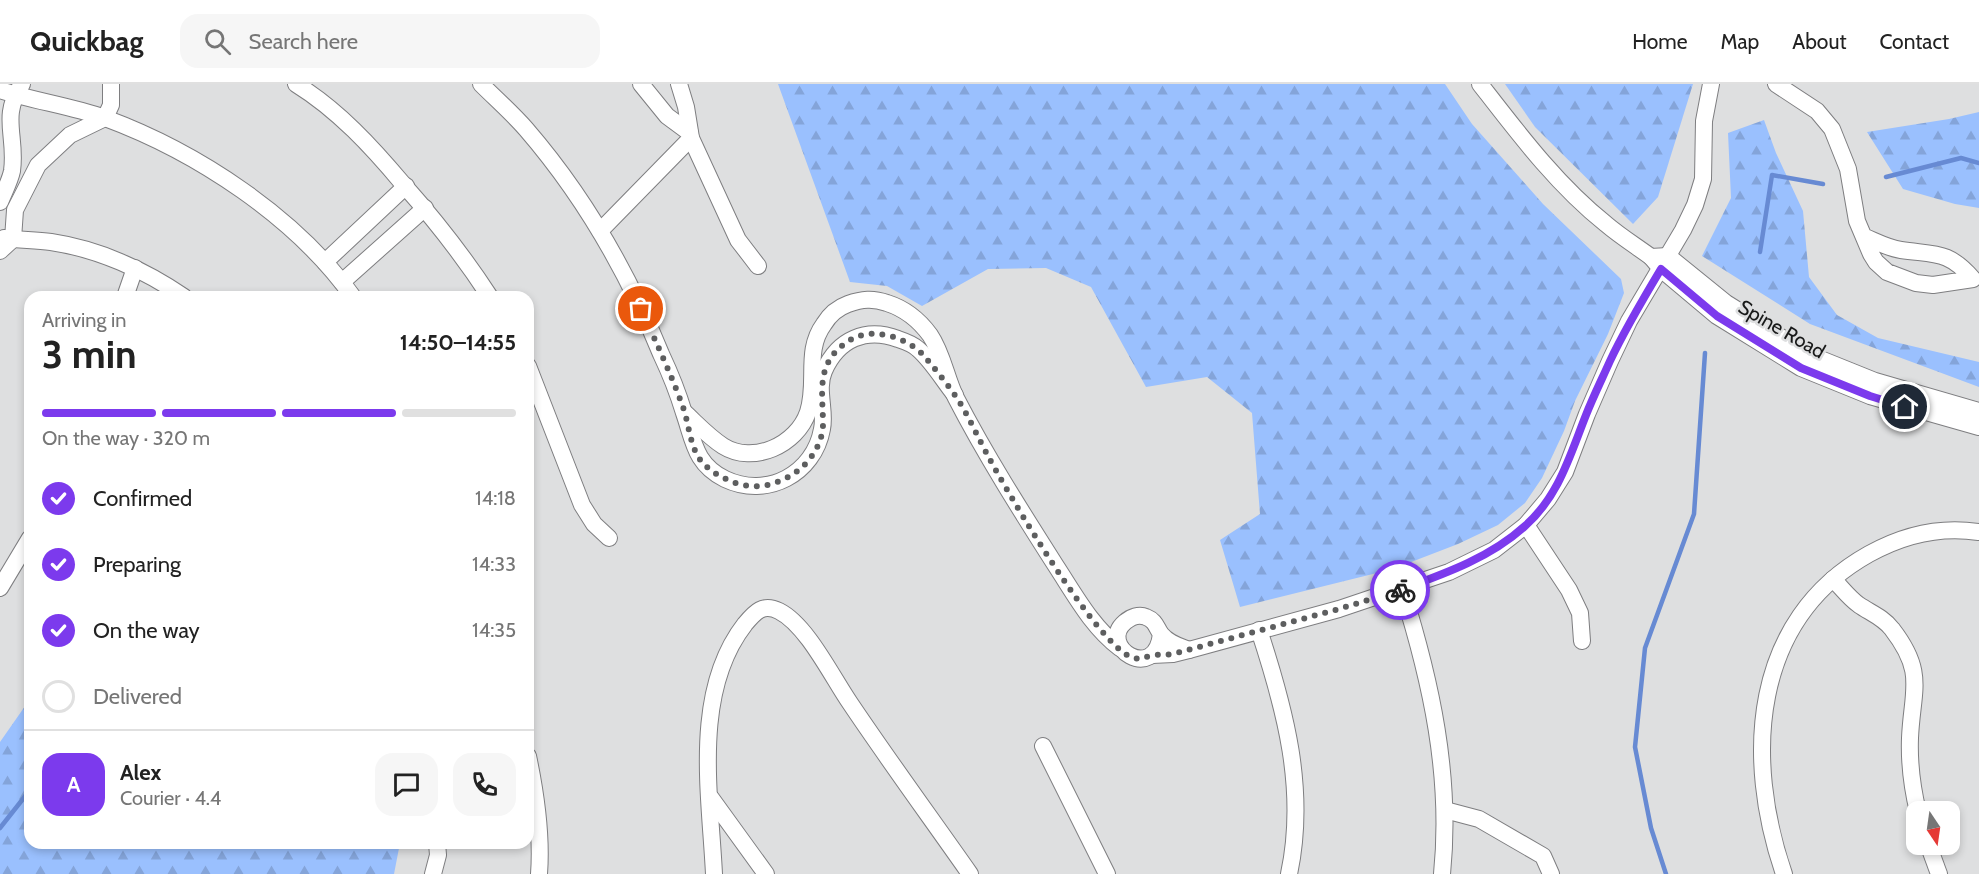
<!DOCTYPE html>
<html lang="en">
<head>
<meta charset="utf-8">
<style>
  :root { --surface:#fff; --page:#f6f6f6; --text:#222; --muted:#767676; --line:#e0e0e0; --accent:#7c3aed }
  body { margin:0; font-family:Cabin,sans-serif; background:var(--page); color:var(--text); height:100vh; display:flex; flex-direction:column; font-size:22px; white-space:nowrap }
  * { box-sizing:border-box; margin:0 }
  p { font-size:20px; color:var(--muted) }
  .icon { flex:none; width:33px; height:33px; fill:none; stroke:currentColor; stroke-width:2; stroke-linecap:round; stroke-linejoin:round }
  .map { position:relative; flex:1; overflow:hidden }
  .sheet { position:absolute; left:24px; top:207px; width:510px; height:558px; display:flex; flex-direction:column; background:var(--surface); border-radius:18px; box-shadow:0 3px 9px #0003 }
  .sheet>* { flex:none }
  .needle { width:39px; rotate:167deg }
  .tools { position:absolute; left:1906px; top:717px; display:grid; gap:12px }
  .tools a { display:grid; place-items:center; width:54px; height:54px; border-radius:12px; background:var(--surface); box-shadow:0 3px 9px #0003; font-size:30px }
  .pin { position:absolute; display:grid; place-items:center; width:51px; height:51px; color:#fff; margin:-26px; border:3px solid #fff; border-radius:50%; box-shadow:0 2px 6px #0007 }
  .courier { position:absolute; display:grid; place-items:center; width:60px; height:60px; margin:-30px; border:4px solid #7c3aed; border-radius:50%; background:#fff; color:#222; box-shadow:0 2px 8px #0007 }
  .head em { font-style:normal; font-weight:700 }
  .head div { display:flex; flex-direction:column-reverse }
  .head { display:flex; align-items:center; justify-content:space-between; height:102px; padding:0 18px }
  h1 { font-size:39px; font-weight:700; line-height:45px }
  .bar { display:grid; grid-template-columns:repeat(4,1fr); gap:9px 6px; align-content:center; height:72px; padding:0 18px }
  .bar i { height:8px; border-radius:4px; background:var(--line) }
  .bar .active { background:var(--accent) }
  .bar p { grid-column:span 4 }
  .line { display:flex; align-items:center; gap:15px; padding:0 18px; border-top:2px solid var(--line) }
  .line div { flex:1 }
  .round { display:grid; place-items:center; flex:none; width:63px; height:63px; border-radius:18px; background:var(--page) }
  ol { padding:0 18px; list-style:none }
  li { display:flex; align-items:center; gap:18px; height:66px }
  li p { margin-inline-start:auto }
  li .icon { padding:6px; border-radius:50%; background:var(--accent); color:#fff; stroke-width:4 }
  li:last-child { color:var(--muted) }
  li i { width:33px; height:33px; border:3px solid var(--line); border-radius:50% }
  header { display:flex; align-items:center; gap:36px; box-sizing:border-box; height:84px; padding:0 30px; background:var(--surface); border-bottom:2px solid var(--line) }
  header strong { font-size:28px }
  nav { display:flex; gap:33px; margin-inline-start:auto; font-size:21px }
  .search { width:420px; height:54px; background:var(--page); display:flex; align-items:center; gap:15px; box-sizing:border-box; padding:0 21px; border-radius:18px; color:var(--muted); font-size:22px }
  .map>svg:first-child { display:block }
  .forest { fill:url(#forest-firs) }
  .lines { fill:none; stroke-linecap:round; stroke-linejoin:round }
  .stream { stroke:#678ad3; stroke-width:4.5 }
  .street-casing { stroke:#7e7e80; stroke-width:18 }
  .street { stroke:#fff; stroke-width:16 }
  .done { stroke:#5d5e5f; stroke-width:6; stroke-dasharray:0 10.8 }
  .route { stroke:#7c3aed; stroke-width:8 }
  .labels { text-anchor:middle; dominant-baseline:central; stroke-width:5; stroke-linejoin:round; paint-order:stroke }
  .street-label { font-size:20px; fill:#181919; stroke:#dedfe0 }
</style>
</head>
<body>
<header>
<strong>Quickbag</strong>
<div class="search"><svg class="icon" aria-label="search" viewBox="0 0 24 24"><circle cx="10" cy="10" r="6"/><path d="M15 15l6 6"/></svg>Search here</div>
<nav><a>Home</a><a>Map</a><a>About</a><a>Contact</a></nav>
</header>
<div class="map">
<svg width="1979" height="790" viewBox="0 0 1979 790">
  <defs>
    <pattern id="forest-firs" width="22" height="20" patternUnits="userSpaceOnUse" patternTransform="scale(1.5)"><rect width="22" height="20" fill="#9ac0fe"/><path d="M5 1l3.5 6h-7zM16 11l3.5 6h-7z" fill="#84a4d9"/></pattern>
  </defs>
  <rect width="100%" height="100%" fill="#dedfe0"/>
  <g class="forest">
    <path d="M778,0h667l27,40 71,80 78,75 3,14 -16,41 -33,67 -11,30 -22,47 -17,25 -27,22 -40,19 -65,25 -153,38 -20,-67 40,-26 -8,-101 -45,-36 -61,10 -55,-100 -45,-19 -58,1 -66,37 -35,-20 -37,-4z"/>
    <path d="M1505,0h188l-35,113 -25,27 -98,-97z"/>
    <path d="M1979,28v96l-24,-4 -52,-15 -36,-57 82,-13z"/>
    <path d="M1764,36l12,33 27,58 6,66 28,38 41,23 101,24v25l-169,-63 -108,-68 29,-58 -3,-65z"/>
    <path d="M30,615v144h370l-6,31h-394v-132z"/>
  </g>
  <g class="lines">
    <g class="stream">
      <path d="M1886,93l75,-19 18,5"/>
      <path d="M1760,168l12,-77 51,9"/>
      <path d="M0,744l30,-38"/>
      <path d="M1666,790l-15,-46 -16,-81 10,-99 49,-134 11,-161"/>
    </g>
    <defs>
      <g id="street">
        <path d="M296,0c42,26 76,63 107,100 32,36 61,73 87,113"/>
        <path d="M481,0c15,15 31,29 45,45 57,66 102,144 135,225 9,19 17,39 23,59 10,29 11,51 41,66 42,20 89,-5 97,-50 4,-18 -6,-40 2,-58 14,-32 42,-44 74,-32 6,2 15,5 20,10 14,12 25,31 37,46"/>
        <path d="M641,0l26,32 23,17"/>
        <path d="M679,0l7,23 5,31 47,102 20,26"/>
        <path d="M1480,0c38,49 77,101 126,140 14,12 30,22 45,33"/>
        <path d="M1776,0l41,27 15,18 16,40 9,52 14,33 5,8 11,10 29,11 17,2 40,-6c-25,-29 -38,-24 -72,-29 -13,-2 -24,-8 -36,-13"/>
        <path d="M0,6c34,11 71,16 105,28 92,34 191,99 248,179"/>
        <path d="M0,118c4,-10 10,-21 12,-31 5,-35 -12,-54 10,-87"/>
        <path d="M600,147l91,-93"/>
        <path d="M4,154c15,2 31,2 47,4 47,7 94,28 133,55"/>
        <path d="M0,167l13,-12 2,-29 23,-45 32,-30 35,-17 6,-13v-21"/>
        <path d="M325,178l81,-76"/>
        <path d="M342,198l83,-74"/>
        <path d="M125,213l10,-29"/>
        <path d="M528,282l54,139 12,19 15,14"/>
        <path d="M1979,327l-104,-30 -67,-27 -82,-51 -58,-47 -17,1 10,12 56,47 84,52 69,28 109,31"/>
        <path d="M685,329c12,11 24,24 38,33 30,19 74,-1 85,-34 10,-30 -4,-61 16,-88 6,-10 13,-16 24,-20 14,-5 25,-6 39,-1 19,6 32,17 43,32 13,19 16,43 26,63 30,58 65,113 100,168 19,29 36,61 64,82"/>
        <path d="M1526,441l43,65 11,23 2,28"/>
        <path d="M1833,495c8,8 16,19 26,26 12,8 25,13 33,24 34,44 20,61 18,109 -1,26 2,49 8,74"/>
        <path d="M0,504l30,-50"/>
        <path d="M1402,505c29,92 50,187 40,285"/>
        <path d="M1259,546c26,79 48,160 30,244"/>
        <path d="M1161,550c-6,50 -64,12 -36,-12 6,-5 14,-8 21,-5 10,4 10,10 15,17 7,9 18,12 28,16"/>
        <path d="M1152,571l21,-1 16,-4 150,-41 110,-37 45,-22 32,-25 22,-26 17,-27 22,-58 23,-53 19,-40 54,-91 12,-25 8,-26 1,-58 7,-37"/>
        <path d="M1043,662l64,128"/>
        <path d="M528,672c8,38 14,79 11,118"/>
        <path d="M711,714l55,76"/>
        <path d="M1445,726l34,9 64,37 8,18"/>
        <path d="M1928,760l11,30"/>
        <path d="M433,790l5,-19 -1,-12"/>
        <path d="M714,790c-4,-81 -22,-182 31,-250 10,-12 18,-21 34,-13 28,14 53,66 71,92 39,58 80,114 120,171"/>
        <path d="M1784,790c-40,-116 -33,-254 85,-320 34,-19 71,-28 110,-22"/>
      </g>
    </defs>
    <use href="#street" class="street-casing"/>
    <use href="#street" class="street"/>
  </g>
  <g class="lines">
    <path class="done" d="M641,225c15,33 31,67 43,101 5,16 6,34 15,48 6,9 16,16 25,20 17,9 36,11 53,4 24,-8 45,-31 46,-57 0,-33 -8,-61 24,-83 9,-6 20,-9 31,-8 17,1 36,10 47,23 10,12 20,24 29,37 13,18 22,40 33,60 20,38 111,193 146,204 8,2 14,-2 22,-3 6,-1 12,0 18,-1l166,-45 61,-19"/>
    <path class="route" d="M1400,506c44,-16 90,-32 125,-64 34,-30 45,-71 61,-111 7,-18 16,-36 24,-54 15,-32 33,-62 51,-92l56,47 84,52 69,28 35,11"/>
  </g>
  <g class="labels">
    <g class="street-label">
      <text transform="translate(1782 245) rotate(30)">Spine Road</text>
    </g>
  </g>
</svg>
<div class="tools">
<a><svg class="needle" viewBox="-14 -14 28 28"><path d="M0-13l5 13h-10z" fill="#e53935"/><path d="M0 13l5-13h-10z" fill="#767676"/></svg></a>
</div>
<div class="pin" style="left:641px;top:225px;background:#ea580c"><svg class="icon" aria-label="bag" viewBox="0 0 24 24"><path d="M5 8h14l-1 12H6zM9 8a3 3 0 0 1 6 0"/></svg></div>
<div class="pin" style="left:1905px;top:323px;background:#1f2937"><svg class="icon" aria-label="home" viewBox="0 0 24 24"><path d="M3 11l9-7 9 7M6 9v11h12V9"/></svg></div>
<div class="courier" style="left:1400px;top:506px"><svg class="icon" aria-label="bike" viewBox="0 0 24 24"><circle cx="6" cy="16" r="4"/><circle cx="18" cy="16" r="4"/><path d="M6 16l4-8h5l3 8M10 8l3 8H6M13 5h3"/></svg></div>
<section class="sheet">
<div class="head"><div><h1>3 min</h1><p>Arriving in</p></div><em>14:50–14:55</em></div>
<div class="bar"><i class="active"></i><i class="active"></i><i class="active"></i><i></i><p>On the way · 320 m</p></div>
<ol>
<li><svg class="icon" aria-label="check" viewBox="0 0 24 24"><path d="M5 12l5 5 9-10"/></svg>Confirmed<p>14:18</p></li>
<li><svg class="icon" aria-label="check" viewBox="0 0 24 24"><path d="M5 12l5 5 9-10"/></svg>Preparing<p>14:33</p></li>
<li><svg class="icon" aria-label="check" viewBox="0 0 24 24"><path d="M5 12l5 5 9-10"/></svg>On the way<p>14:35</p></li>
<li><i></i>Delivered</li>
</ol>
<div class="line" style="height:108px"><b class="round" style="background:var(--accent);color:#fff">A</b><div><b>Alex</b><p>Courier · 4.4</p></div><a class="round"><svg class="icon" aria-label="chat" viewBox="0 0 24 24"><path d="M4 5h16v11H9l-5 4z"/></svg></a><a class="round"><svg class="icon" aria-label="phone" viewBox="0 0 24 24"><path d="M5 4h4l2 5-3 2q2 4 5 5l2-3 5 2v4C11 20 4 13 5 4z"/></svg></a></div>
</section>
</div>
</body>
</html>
